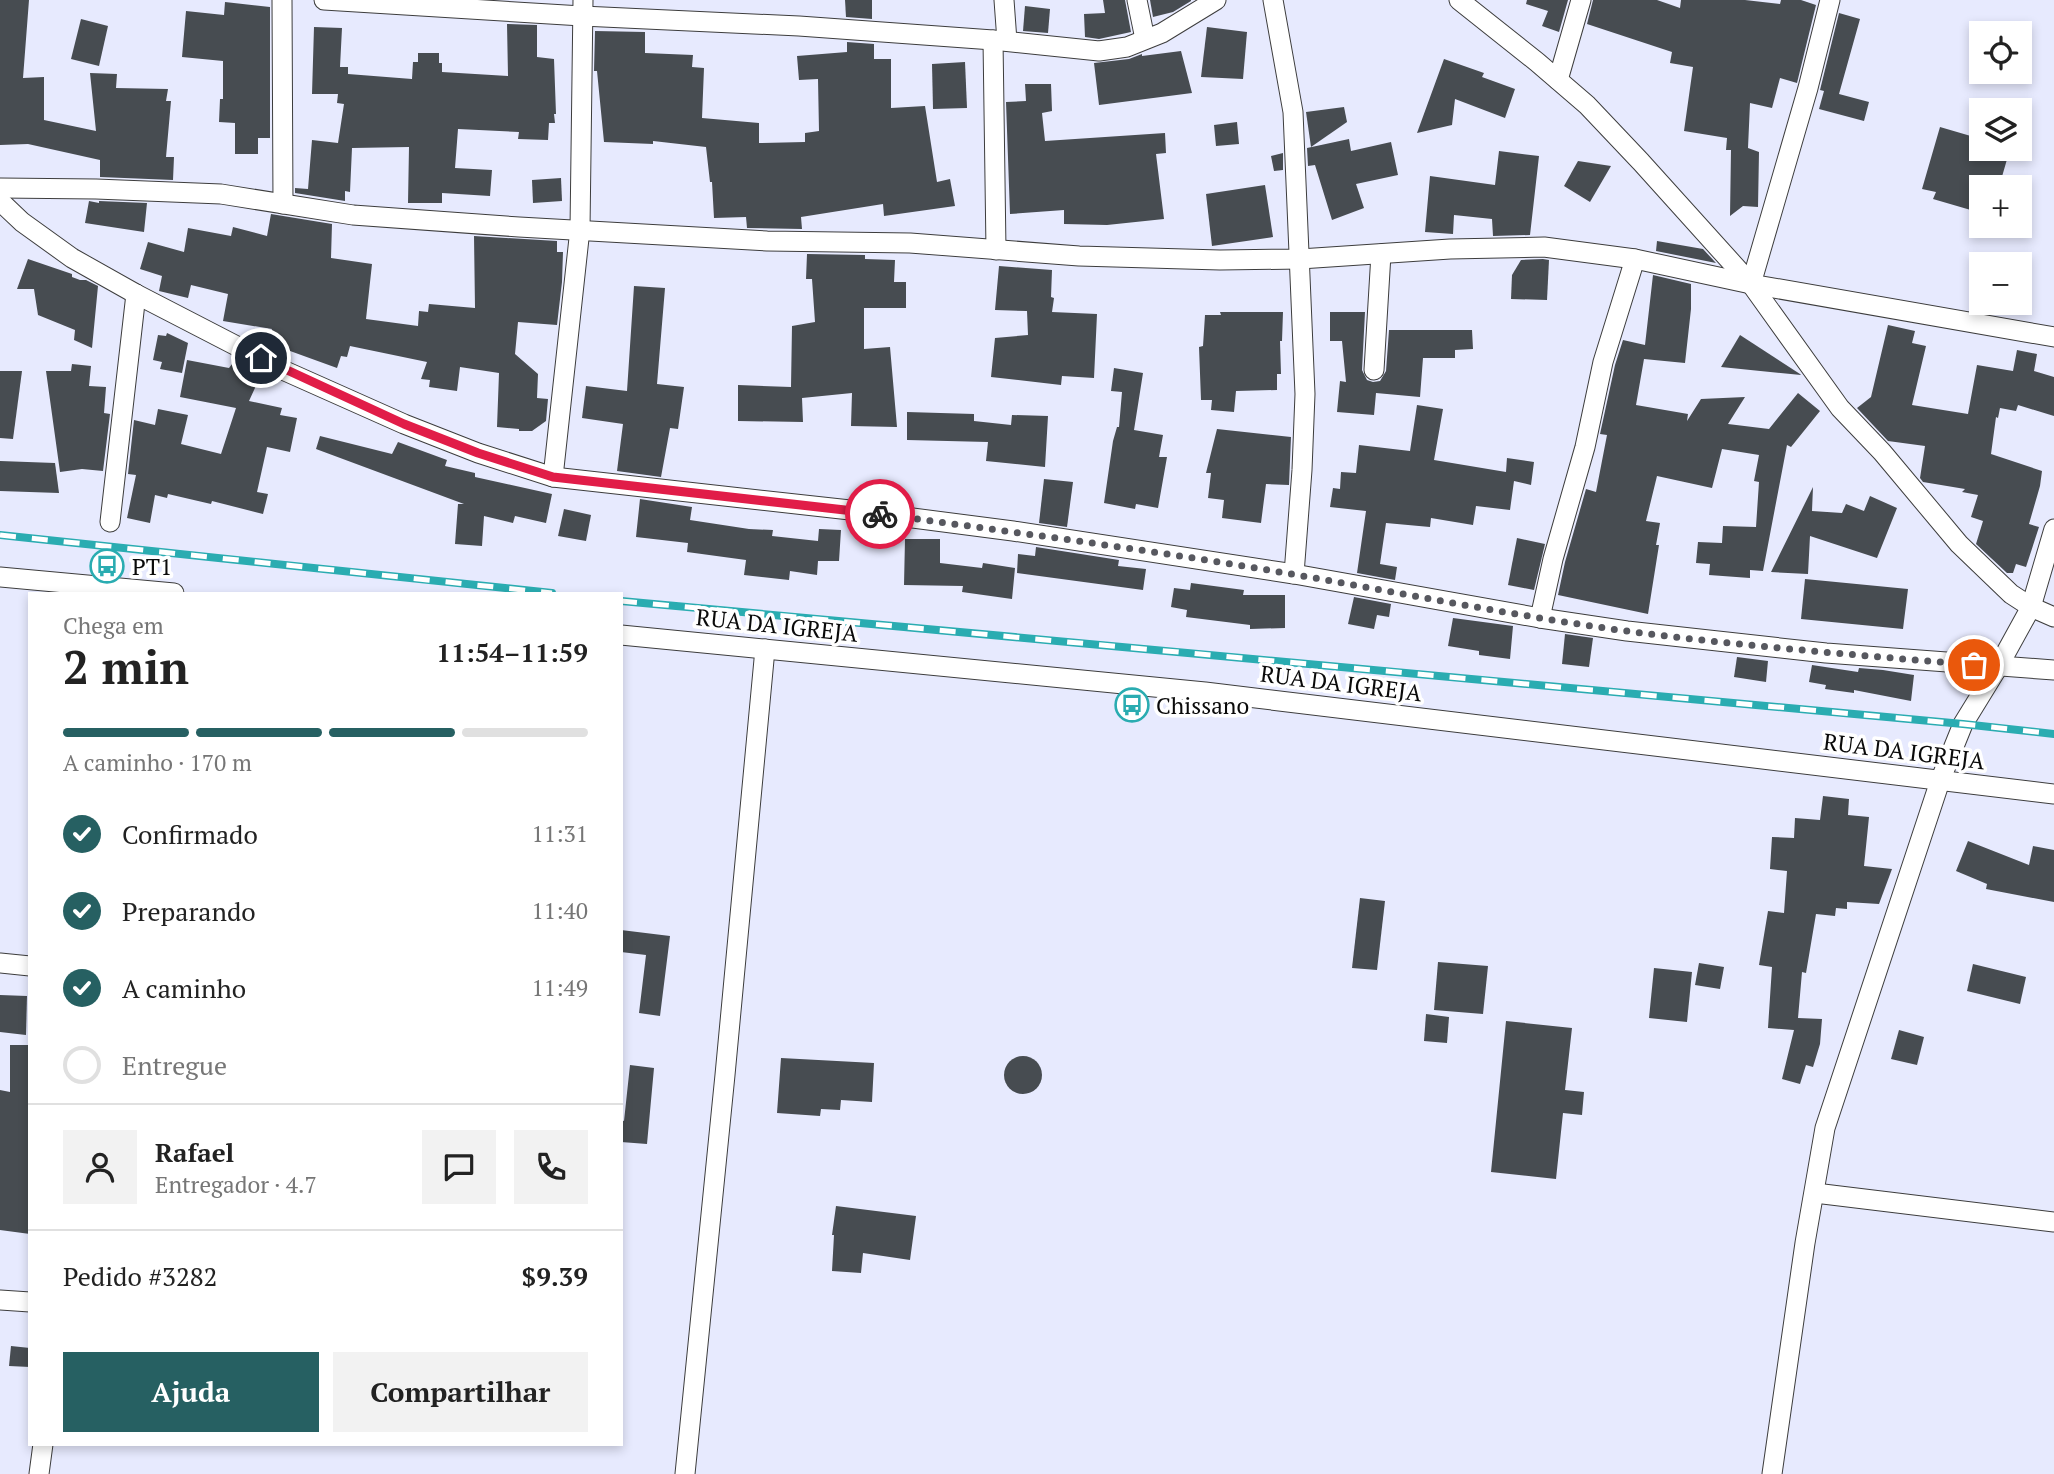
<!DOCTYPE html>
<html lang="pt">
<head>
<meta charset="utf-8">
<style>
  :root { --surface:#fff; --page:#f2f2f2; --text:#222; --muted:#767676; --line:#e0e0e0; --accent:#266062 }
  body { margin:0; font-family:"PT Serif",serif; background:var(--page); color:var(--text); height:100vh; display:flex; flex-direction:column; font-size:26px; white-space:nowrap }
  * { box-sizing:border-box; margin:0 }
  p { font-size:23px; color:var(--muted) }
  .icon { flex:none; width:38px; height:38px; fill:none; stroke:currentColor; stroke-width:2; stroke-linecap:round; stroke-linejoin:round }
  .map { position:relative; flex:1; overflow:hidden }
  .sheet { position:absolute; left:28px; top:592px; width:595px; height:854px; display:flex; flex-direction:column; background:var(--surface); border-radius:0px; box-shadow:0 4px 10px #0003 }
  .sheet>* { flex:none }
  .buttons { position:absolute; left:1969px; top:21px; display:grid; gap:14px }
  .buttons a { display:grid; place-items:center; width:63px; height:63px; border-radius:0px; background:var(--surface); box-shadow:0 4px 10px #0003; font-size:35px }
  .pin { position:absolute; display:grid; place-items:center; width:60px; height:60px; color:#fff; margin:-30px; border:4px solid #fff; border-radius:50%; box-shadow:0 2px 7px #0007 }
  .courier { position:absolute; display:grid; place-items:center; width:70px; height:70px; margin:-35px; border:5px solid #e11d48; border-radius:50%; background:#fff; color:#222; box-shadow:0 2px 9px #0007 }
  .headline em { font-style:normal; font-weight:800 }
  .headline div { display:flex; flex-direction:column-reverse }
  .headline { display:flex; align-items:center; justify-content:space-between; height:119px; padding:0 35px }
  h1 { font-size:46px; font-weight:800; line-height:52px }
  .bar { display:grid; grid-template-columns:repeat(4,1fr); gap:10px 7px; align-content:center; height:84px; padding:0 35px }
  .bar i { height:9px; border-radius:5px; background:var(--line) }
  .bar .active { background:var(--accent) }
  .bar p { grid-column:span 4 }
  .line { display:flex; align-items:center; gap:18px; padding:0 35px; border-top:2px solid var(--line) }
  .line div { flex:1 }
  .round { display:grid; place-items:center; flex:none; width:74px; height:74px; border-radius:0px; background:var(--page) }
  ol { padding:0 35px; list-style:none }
  li { display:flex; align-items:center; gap:21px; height:77px }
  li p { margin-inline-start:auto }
  li .icon { padding:7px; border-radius:50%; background:var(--accent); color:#fff; stroke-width:4 }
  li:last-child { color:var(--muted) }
  li i { width:38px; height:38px; border:4px solid var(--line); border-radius:50% }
  .primary-button { display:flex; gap:14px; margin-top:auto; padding:14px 35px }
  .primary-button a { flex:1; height:80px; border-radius:0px; background:var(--accent); color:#fff; font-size:28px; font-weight:800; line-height:80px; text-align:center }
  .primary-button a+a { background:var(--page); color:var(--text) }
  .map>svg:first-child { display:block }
  .building { fill:#474c51 }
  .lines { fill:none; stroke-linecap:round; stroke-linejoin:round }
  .street-casing { stroke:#3d3d3d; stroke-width:21 }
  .street { stroke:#fff; stroke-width:19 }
  .rail-casing { stroke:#2aacb1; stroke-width:8 }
  .rail { stroke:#fff; stroke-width:5; stroke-dasharray:16; stroke-linecap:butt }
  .done { stroke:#57585f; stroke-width:7; stroke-dasharray:0 12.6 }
  .route { stroke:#e11d48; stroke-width:9 }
  .labels { text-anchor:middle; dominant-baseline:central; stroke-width:7; stroke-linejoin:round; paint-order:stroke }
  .poi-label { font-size:23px; fill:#0a0a0a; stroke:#fff; text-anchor:start }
  .street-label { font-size:23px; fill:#0a0a0a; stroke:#fff }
</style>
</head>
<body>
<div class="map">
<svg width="2054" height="1474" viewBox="0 0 2054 1474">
  <rect width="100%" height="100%" fill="#e7eafe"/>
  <g class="building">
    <path d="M0,0h29l-6,78 21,-1v43l52,11 -6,-58 27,1 -1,14 52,1 -2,12h5l-5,56h8l-1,23 -73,-3v-17l-72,-16 -28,1z"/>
    <path d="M845,0h27v19l-26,-2z"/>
    <path d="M1103,0h22l6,32 -32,7 -14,-2 -1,-23 21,-1z"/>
    <path d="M1150,0h41v1l-18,11 -20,5z"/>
    <path d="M1527,0h41l-9,32 -17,-6 6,-15 -22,-7z"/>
    <path d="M1593,0h64l23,8 1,-8h64l35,4 1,-4h20l15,5 -19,78 -17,-5 -8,30 -22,-5 -2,45 11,4 -1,55 -15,-1 -13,10 1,-66h-5l1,-12 -43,-7 9,-64 -23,-4 2,-11 -85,-28z"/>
    <path d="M225,2l45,5v131h-12v16h-23v-31l-16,-1 1,-23h3v-38l-41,-4 4,-46 38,4z"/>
    <path d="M1025,6l25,3 -2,24 -25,-2z"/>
    <path d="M1839,13l21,6 -21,75 30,8 -5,19 -45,-12 5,-18 -4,-1z"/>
    <path d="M81,19l27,7 -9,40 -28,-7z"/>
    <path d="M507,24l30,1v32l17,2 2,55h-2l1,9h-6l-1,17 -30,-1 1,-7 -61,-3 -3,39 37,2 -2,26 -48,-3v10h-34l1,-56 -57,1 -2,44 -5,-1v10l-50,-8v-5l13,1 4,-49 26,3 6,-39 -7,-1 1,-9h-26l2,-67 28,1 -2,39h8v7l64,5 1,-17h5v-9h21v10h3v9l66,4z"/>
    <path d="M1207,27l40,5 -4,47 -42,-2z"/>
    <path d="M595,31l50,1v21l48,2 -1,12 12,1 -2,50 57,5v20l46,-1v-9l14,-2 -1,-52 -19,1 -2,-24 50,-4v-10l27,2v15h17v49l34,-2 12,76 13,-3 5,27 -71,10 -1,-12 -82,13 1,12 -55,-1 -1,-11 -32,1 -2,-36h-2l-4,-35 -53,-6v3l-49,-2 -7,-71h-3z"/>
    <path d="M1181,51l11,42 -93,12 -5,-42 35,-4 13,-5v2z"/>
    <path d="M1444,59l40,14 -2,4 33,12 -10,29 -50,-19 -3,26 -35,8z"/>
    <path d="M965,62l2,46 -34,1 -1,-45z"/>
    <path d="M1025,84h26l1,27 -10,2 3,28 120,-8 1,20 -10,1 8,65 -57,6 -43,-1v-14l-54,4 -4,-112 20,-1z"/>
    <path d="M1344,107l3,15 -36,25 -5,-35z"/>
    <path d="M1237,122l2,22 -23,2 -2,-21z"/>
    <path d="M1940,127l41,12v10h29l-11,38h-18v26l-48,-14 3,-7 -14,-3z"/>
    <path d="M1349,139l2,12 40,-9 7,33 -42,9 8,24 -32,12 -17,-55 -7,1 -1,-18z"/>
    <path d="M1499,151l40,5 -9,79 -37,1 -1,-17 -38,-4 -1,19 -28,-2 5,-56 65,9z"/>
    <path d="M1283,153v17l-9,1 -3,-15z"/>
    <path d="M1578,161l33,5 -21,36 -26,-16z"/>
    <path d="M561,178l1,23 -29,2 -1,-23z"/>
    <path d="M1265,185l8,52 -61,9 -6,-52z"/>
    <path d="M89,201l10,2v-2l48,2 -3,29 -59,-9z"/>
    <path d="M271,214l61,10 -1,34 41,6 -6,55 52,7 1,-15 9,1 1,-8 46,4 -1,-72 83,5v11h6l-1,30 -5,43 -39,-3 -3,32 23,20 -1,24 11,1 -2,22 -14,10h-13v-2l-22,-2 2,-54 -39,-6 -3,24 -28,-4 1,-7 -9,-1 6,-17 -77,-16 -3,11 -6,-1 -4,12 -69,-25 4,-14 -49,-8 5,-27 -37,-9 -3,13 -29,-7 3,-15 -22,-7 8,-27 36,10 4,-24 43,8 2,-9 34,9z"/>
    <path d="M1657,241l46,8 13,14 -60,-12z"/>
    <path d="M807,254l58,1v4l30,1 -1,22h12v26h-42v41l26,-2 7,80 -46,-1 1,-33 -50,5 1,24 -65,-1v-36l53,2 1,-61 23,-4 -3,-43h-6z"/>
    <path d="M28,259l44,15v3l8,3h6l12,6 -6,62 -18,-8 1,-10 -37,-15 -4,-26h-17z"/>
    <path d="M1543,259l6,1 -2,40 -36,-1 1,-24 9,-15z"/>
    <path d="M999,266l53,4 -1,27 3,1 -2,14 45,2 -3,64 -32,-2 -1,9 -70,-8 4,-39 33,-3 -1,-24 -32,-1z"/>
    <path d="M1653,275l38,9v25l-6,54 -41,-4 -8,46 52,9 -1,7 14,-22 44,-2 -17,27 41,5 29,-36 22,18 -29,36 -4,-2 -24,126 -13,-1v8l-41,-3 1,-11 -14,-1 2,-21 24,1 1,-17 33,1 3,-45 -5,-1 5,-26 -37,-6 -10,39 -55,-12 -11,45 14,2 -4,22h3l-11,69 -90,-19 7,-33 21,-73 10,3 11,-57 -7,-1 15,-69 8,-25 22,5z"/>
    <path d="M634,286l31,2 -8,96 27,3 -6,42 -8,-1 -9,49 -44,-6 6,-47 -41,-6 4,-32 41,5z"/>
    <path d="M1220,312h63l-1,29h-2l1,33h-4v16l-41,1 -2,21 -23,-2 1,-10h-11l-2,-53 4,-1 2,-31h16z"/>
    <path d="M1330,312h35l-3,58 5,10 6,2 7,-1 6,-10 3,-41h83l1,19 -18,1v8h-32l-3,39 -44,-4 -2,22 -37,-3 3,-31 6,1 -4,-41h-12z"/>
    <path d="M1888,325l27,6 -3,12 14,3 -14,59 56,9 9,-49 36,6 4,-21 20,4 -3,17 20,6v39l-36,-11 -2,6 -16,-3 -2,10 -2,-1 -5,37 51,17 -2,15 -11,38 10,3 -13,40 -10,-3 -3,9h-6l-31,-29 7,-23 -12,-4 7,-22 -16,-3 3,-3 -42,-7 -3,-4 5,-32 -37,-5 -31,-33 14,-11z"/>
    <path d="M167,333l21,10 -6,30 -22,-4 2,-7 -9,-2 5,-25 8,1z"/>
    <path d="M1740,335l60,39 1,1 -80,-8z"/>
    <path d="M187,360l42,8 3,-4 28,13 -11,24 33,7 -2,7 17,3 -7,34 -23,-5 -10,45 11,2 -5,20 -51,-13 -1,3 -43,-10 -1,4 -12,-3 -5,28 -23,-5 9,-43 -8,-1 6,-54 21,5 3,-16 30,6 -7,29 40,10 15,-46 -56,-11z"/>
    <path d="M72,364l19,2 -2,20 17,1 -2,26 6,1 -7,57 -21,-2 -22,3 -14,-101h25z"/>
    <path d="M1114,368l29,5 -9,57 29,5 -4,22h8l-9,51 -22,-4 -1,5 -31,-6 9,-62 4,-14h2l3,-35 -11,-1z"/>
    <path d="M0,371h22l-9,68 -13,-1z"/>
    <path d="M1417,405l26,4 -9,51 72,12 1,-14 27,4 -3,23 -17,-4 -4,29 -34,-4 -3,19 -42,-7 -1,9 -44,-4 -6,41 17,3 -2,13 -38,-7 9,-62 -36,-4 3,-19 7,1 1,-17 15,1 3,-28 51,6z"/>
    <path d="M907,412l67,2v7l37,4 1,-10 36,1 -3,51 -59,-6 2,-19 -81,-2z"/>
    <path d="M1217,429l74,8 -2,48 -23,-1 -5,39 -39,-5 2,-18 -16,-2 3,-25h-5z"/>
    <path d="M320,436l72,18 6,-12 49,18 -2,6 30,7v4l77,17 -6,29 -31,-7 -2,7 -29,-7 -2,30 -27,-2 3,-40h6l-148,-55z"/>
    <path d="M0,461l55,2 4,30 -59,-2z"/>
    <path d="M1044,479l29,3 -6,45 -28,-4z"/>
    <path d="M1813,487l-1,24 30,2 4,-9 18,7 6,-15 27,12 -20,50 -67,-22 -2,38 -37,-2z"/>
    <path d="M640,499l52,8 -2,13 59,9 24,1 -1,6 46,5 1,-12 22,1 -2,31h-21l-1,14 -27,-4 -1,9 -45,-5 2,-15 -59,-8 1,-9 -52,-6z"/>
    <path d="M564,509l27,6 -5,26 -28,-5z"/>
    <path d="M1517,538l28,6 -11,46 -26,-5z"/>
    <path d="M905,539h35v24l42,5 1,-5 32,5 -3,31 -50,-7 1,-6 -59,-1z"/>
    <path d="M1036,547l83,13 -1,6 28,3 -3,21 -126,-17 1,-19 17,2z"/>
    <path d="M1805,579l103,10 -5,40 -102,-10z"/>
    <path d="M1191,583l53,7 -1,5h42v33l-35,1v-4l-64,-8 1,-7 -16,-3 3,-19 16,2z"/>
    <path d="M1354,597l37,7 -2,13 -12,-2 -3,14 -26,-5z"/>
    <path d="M1453,618l60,8 -3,33 -31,-4v-4l-31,-5z"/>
    <path d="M1565,634l28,4 -4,29 -27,-3z"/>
    <path d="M1737,657l31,4 -2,21 -32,-5z"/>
    <path d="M1812,665l46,7 1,-4 24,2 31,5 -3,26 -57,-11v3l-29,-4 1,-4 -17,-3z"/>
    <path d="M1823,796l26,3 -1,16 21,2 -5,49 28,3 -13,35 -32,-2v7l-11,-1 -1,8 -19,-2 -10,59 -4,-1 -4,46 24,1 -2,25 -7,23 -7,-2 -6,19 -18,-5 12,-49 -26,-2 4,-61 -13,-2 9,-54 16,2 3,-42 -17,-2 2,-32 22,1 1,-20 25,2z"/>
    <path d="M1968,841l61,24 4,-19 21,4v52l-68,-13 1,-5 -31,-13z"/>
    <path d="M1360,898l25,3 -8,69 -25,-2z"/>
    <path d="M621,930l49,6 -10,80 -21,-3 7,-58 -25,-3z"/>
    <path d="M1438,962l50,4 -5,48 -49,-4z"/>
    <path d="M1699,963l25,4 -4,22 -25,-4z"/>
    <path d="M1973,964l53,13 -6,27 -53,-13z"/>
    <path d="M1654,968l38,4 -5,50 -38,-4z"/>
    <path d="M0,995l27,1 -1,39 -26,-3z"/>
    <path d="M1426,1014l23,3 -2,26 -23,-2z"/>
    <path d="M1506,1021l66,7 -7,62 19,2 -2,23 -19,-2 -7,66 -65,-7z"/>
    <path d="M1899,1030l25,7 -7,28 -26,-6z"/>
    <path d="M10,1045h20v189l-30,-4v-140l10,2z"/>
    <circle cx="1023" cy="1075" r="19"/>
    <path d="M781,1058l93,5 -2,39 -31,-2 -1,10 -19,-1 -1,7 -43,-3z"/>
    <path d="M630,1065l24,3 -7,76 -26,-2v-22l3,1z"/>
    <path d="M836,1206l80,10 -6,44 -47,-7 -2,20 -29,-2 2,-36h-2z"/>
    <path d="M11,1346l19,2v19l-21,-1z"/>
  </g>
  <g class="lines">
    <defs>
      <g id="street">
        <path d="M282,0l1,204"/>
        <path d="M324,0l258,16 217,10 194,14 106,11 28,-4 35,-14 54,-33"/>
        <path d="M1004,0l3,41"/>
        <path d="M1137,0l8,39"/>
        <path d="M1273,0l20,112 12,282 -3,76 -8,104"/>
        <path d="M1459,0l78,62 50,43 54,57 110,122 89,124 42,44 77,92 52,50 20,13 23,10"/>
        <path d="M993,40l3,210"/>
        <path d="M1558,80l23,-80"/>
        <path d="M0,188l96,1 125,5 132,21 166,12 248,14 143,2 169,13 141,4 80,-1 150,-10 94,-2 91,12 116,25 303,53"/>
        <path d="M0,201l22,21 50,36 64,36 149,77 119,53 74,29 75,24 306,34 154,20 281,43 246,44 87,13 199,22 228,17"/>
        <path d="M1751,284l57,-196 22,-88"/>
        <path d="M1374,370l7,-116"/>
        <path d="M553,477l27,-248 3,-229"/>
        <path d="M110,522l26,-228"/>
        <path d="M0,577l174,16"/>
        <path d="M1540,618l13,-59 32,-112 18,-85 32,-103"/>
        <path d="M621,635l584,57 849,102"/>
        <path d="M0,963l30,3"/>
        <path d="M1815,1193l239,29"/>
        <path d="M0,1300l30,2"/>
        <path d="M39,1474l4,-30"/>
        <path d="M685,1474l40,-399 40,-426"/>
        <path d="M1772,1474l33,-231 20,-115 115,-347 23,-57 35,-57 33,-60 23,-78"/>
      </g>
    </defs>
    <use href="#street" class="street-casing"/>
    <use href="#street" class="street"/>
    <defs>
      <g id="rail">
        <path d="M0,535l552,58"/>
        <path d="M621,601l1342,123 91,10"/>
      </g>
    </defs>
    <use href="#rail" class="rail-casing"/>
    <use href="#rail" class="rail"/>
  </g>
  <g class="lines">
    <path class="done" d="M880,514c139,19 279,37 417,61 110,19 219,41 329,56 115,15 232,24 348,34"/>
    <path class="route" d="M261,358l143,66 74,29 75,24 327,37"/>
  </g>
  <defs>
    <symbol id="bus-ring" viewBox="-11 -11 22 22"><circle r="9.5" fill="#fff" stroke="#2aacb1" stroke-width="1.5"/><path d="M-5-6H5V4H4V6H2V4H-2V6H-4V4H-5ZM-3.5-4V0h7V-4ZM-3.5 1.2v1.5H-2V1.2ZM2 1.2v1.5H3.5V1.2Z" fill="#2aacb1"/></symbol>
  </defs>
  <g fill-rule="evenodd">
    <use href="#bus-ring" x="88" y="547" width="38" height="38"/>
    <use href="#bus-ring" x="1113" y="686" width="38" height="38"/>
  </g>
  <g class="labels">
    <g class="poi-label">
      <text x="132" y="566">PT1</text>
      <text x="1156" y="705">Chissano</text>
    </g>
    <g class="street-label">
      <text transform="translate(777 625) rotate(6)">RUA DA IGREJA</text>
      <text transform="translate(1341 683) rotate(7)">RUA DA IGREJA</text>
      <text transform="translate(1904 751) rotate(7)">RUA DA IGREJA</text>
    </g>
  </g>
</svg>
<div class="buttons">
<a><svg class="icon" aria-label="locate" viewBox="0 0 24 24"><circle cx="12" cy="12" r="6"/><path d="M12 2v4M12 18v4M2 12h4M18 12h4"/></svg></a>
<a><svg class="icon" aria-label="layers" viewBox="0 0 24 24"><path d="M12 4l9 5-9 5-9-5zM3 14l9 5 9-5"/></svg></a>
<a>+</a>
<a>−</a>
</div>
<div class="pin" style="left:1974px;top:665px;background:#ea580c"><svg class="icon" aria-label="bag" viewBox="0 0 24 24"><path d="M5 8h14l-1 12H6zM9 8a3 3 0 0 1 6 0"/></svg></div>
<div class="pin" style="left:261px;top:358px;background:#1f2937"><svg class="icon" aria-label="home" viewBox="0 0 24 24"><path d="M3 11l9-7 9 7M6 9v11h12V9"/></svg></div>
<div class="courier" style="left:880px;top:514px"><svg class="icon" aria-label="bike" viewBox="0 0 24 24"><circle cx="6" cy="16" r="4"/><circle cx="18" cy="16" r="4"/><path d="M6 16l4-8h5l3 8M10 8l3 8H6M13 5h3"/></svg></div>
<section class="sheet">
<div class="headline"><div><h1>2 min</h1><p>Chega em</p></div><em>11:54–11:59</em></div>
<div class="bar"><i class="active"></i><i class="active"></i><i class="active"></i><i></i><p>A caminho · 170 m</p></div>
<ol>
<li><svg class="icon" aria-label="check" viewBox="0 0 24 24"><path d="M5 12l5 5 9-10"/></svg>Confirmado<p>11:31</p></li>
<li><svg class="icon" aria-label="check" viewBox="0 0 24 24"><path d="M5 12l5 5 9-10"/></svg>Preparando<p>11:40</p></li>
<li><svg class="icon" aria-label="check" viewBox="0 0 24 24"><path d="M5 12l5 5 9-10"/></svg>A caminho<p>11:49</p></li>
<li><i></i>Entregue</li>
</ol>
<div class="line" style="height:126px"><a class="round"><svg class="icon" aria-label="person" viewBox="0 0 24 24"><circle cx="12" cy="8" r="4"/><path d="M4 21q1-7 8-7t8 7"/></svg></a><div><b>Rafael</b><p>Entregador · 4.7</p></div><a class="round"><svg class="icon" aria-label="chat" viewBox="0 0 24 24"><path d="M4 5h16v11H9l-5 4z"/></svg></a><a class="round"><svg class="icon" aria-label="phone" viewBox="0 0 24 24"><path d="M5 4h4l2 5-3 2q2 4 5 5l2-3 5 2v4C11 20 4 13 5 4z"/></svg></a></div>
<div class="line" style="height:91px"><div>Pedido #3282</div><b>$9.39</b></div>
<div class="primary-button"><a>Ajuda</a><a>Compartilhar</a></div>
</section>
</div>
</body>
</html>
